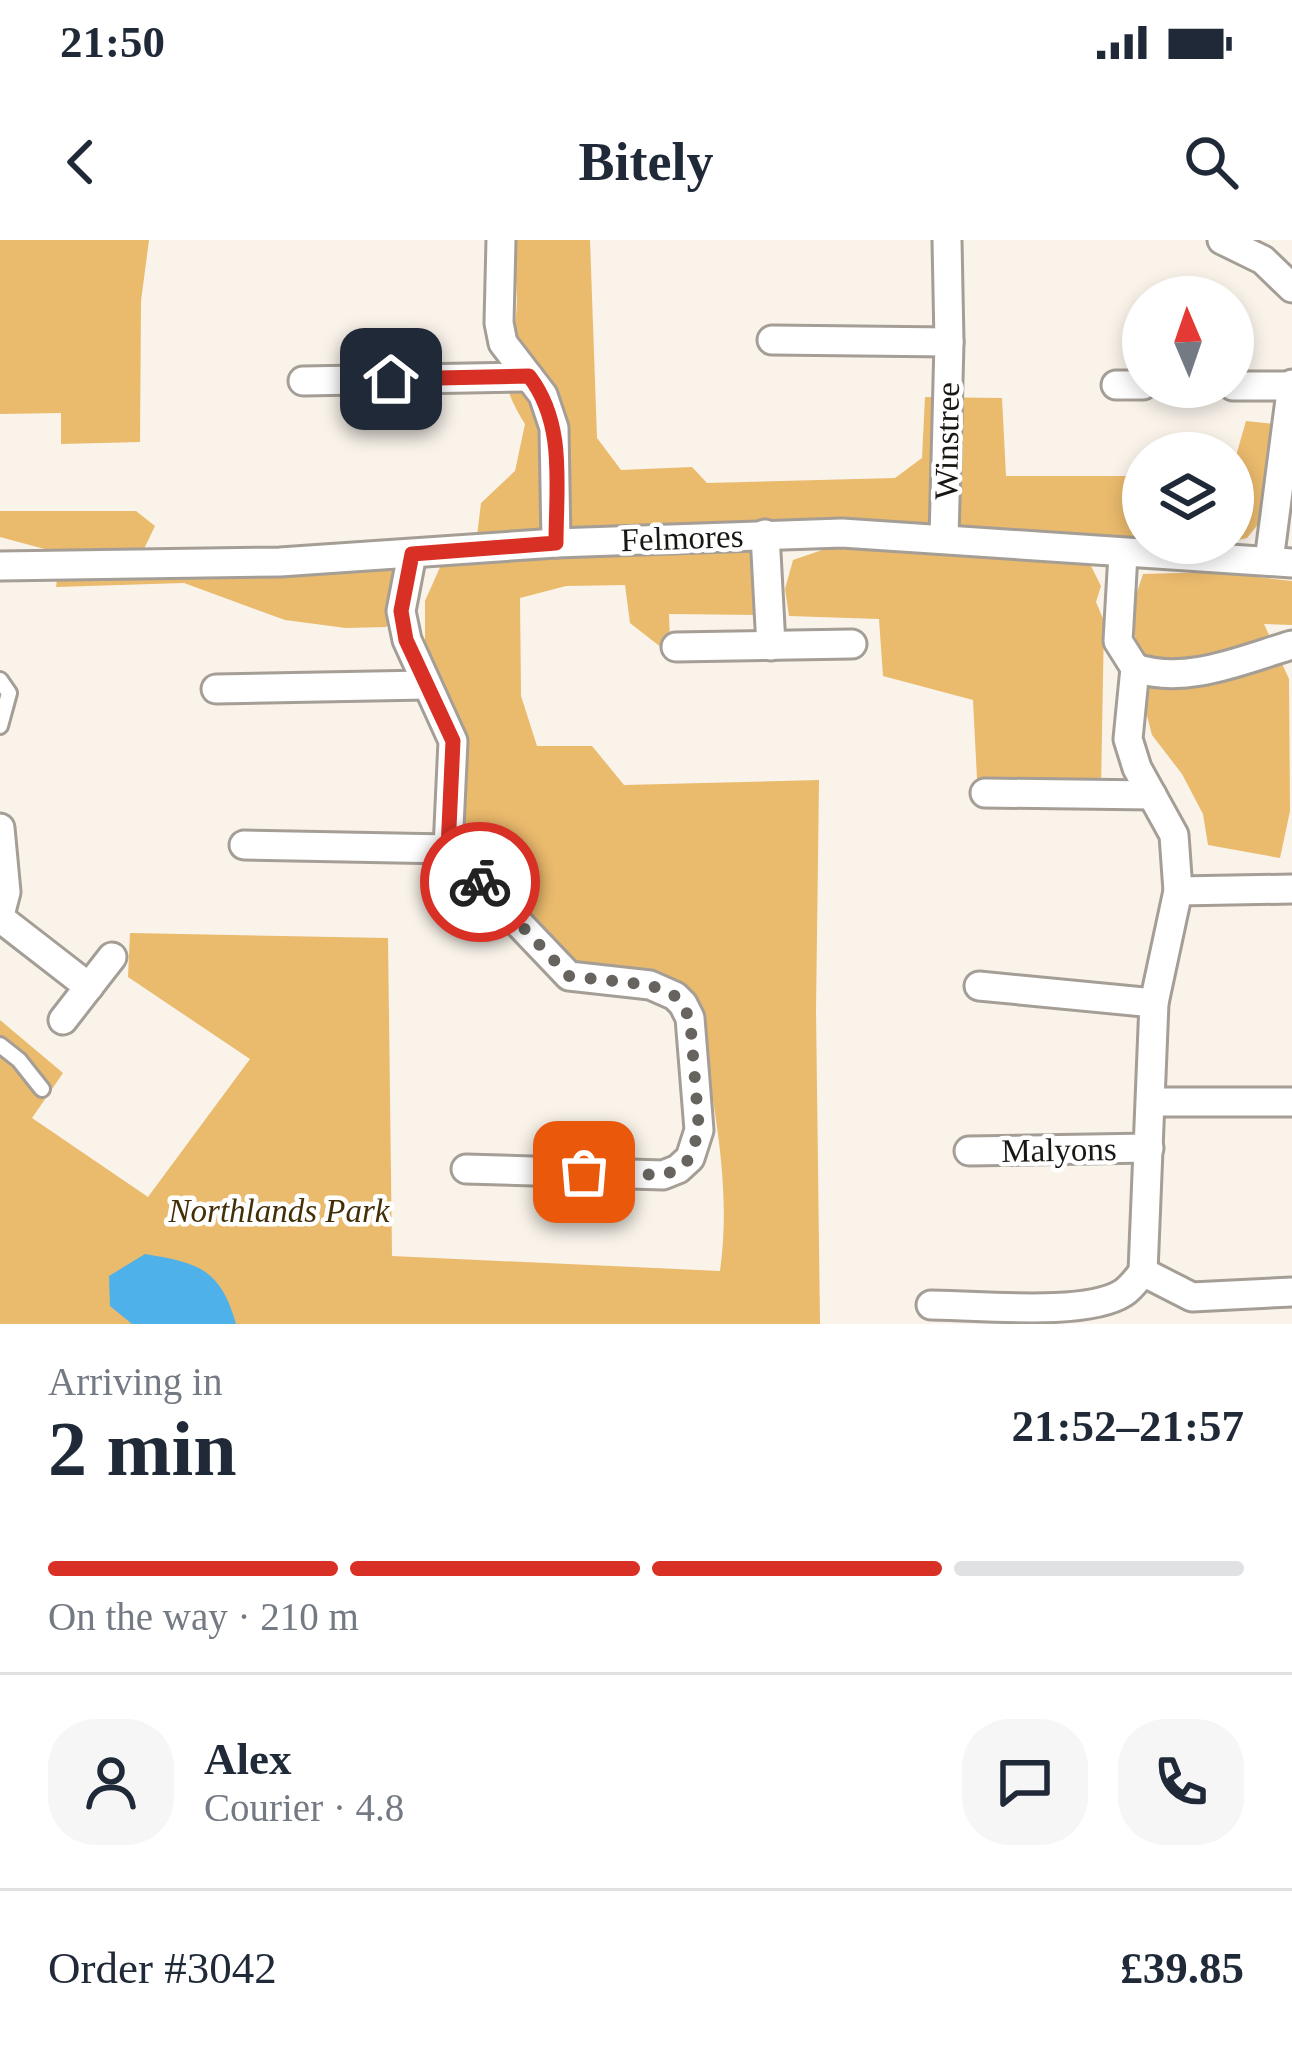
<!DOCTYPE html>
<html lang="en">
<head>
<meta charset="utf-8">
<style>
  :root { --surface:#fff; --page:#f6f6f7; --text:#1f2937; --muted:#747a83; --line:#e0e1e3; --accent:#d93025 }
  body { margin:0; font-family:Georgia,serif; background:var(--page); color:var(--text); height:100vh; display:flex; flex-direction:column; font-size:45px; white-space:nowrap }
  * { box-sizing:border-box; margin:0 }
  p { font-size:39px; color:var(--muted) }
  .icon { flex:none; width:66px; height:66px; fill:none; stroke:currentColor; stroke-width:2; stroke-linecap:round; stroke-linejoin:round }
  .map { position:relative; height:1084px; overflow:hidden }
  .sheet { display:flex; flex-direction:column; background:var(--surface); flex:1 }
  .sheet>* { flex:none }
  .needle { width:78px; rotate:358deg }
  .fabs { position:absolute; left:1122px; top:36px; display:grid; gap:24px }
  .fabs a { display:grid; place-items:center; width:132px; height:132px; border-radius:50%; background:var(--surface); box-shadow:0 6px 18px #0003; font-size:60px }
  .pin { position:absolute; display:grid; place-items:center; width:102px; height:102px; color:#fff; margin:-51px; border-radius:24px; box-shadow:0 6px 18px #0006 }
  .courier { position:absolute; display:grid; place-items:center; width:120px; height:120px; margin:-60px; border:9px solid #d93025; border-radius:50%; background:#fff; color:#222; box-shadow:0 3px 15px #0007 }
  .head em { font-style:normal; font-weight:600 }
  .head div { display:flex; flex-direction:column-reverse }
  .head { display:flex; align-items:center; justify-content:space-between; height:204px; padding:0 48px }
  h1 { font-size:78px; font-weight:600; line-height:90px }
  .bar { display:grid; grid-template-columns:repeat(4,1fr); gap:18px 12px; align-content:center; height:144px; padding:0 48px }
  .bar i { height:15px; border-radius:9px; background:var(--line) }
  .bar .selected { background:var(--accent) }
  .bar p { grid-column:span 4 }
  .line { display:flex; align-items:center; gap:30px; padding:0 48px; border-top:3px solid var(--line) }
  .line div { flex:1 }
  .round { display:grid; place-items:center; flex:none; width:126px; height:126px; border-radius:48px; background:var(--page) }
  .status { display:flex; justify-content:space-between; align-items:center; height:84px; padding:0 60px; background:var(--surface); direction:ltr }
  .status svg { height:33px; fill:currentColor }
  header { display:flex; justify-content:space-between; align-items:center; height:156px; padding:0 48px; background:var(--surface); font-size:54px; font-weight:600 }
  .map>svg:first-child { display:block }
  .green { fill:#eaba6d }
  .water { fill:#4fb1e9 }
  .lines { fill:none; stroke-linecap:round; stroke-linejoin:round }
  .lane-casing { stroke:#a49e96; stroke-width:20 }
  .street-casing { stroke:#a49e96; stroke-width:33 }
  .lane { stroke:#fff; stroke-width:14 }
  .street { stroke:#fff; stroke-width:27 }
  .done { stroke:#67645f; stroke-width:12; stroke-dasharray:0 21.6 }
  .route { stroke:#d93025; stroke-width:15 }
  .labels { text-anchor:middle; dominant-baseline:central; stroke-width:9; stroke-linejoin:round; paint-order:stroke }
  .street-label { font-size:33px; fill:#191714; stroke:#fff }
  .park-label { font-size:33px; font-style:italic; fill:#432e06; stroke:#fff }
</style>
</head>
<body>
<div class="status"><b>21:50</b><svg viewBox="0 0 49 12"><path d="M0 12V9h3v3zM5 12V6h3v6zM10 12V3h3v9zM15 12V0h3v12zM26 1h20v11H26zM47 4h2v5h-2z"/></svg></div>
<header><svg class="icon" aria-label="back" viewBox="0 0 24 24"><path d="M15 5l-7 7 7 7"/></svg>Bitely<svg class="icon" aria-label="search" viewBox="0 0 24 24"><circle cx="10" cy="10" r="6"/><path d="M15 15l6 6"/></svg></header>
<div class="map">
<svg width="1292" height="1084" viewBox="0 0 1292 1084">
  <rect width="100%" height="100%" fill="#f9f3ea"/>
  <g class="green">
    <path d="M0,0h149l-8,61 -1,141 -79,2v-31l-61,1z"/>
    <path d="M515,0h75l7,198 24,32 71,-3 15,16 188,-5 27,-20 3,-61 77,1 4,78h137v66c-143,-11 -285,-23 -429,-20 -79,1 -158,9 -237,14l4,-33 34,-32 10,-47c-32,-52 -16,-55 -9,-108 3,-25 -3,-51 -1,-76z"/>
    <path d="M1246,181l28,3 -6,88 -21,26 -14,3v-75z"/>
    <path d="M0,271h136l19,15 -13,27 -90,-2 -52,-14z"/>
    <path d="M759,300l2,75 -92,-1 1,30 -8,4 -32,-25 -5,-38 -59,1 -46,12 1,98 16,50h55l32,39 195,-5 -3,230 4,314h-820v-304l63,53 -31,45 116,79 102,-138 -122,-82 2,-44 258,5 4,318 328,15c13,-92 -10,-183 -25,-273l-126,-22 -121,-127 6,-115 -29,-60v-73l20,-45z"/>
    <path d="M828,308l241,7 21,9 11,22 -5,16 8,19 -3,168 -124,-10 -4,-79 -90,-24 -4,-57 -90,-3 -4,-27 8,-29z"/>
    <path d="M379,324l21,4 1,43 -15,16 -40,1 -61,-8 -101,-37 -128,4 2,-15z"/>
    <path d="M1216,332l76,9v44l-28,-1 25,55 1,132 -10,47 -72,-13 -5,-31 -21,-40 -30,-39 -10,-38 15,-35 -20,-14 -6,-38 12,-36z"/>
  </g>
  <path class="water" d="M145,1014c53,9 75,14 91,70h-104l-22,-18 -1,-30z"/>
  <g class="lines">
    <defs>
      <g id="lane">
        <path d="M0,440l9,13 -9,33"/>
        <path d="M0,805l19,15 23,29"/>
      </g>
      <g id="street">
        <path d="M501,0l-2,83 4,20 40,52 11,33 2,115"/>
        <path d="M1222,0l41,20 29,28"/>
        <path d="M772,100l177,2"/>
        <path d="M303,141l226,-4"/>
        <path d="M1116,145h27"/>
        <path d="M1233,146h58"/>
        <path d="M765,294l6,112"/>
        <path d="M944,299l5,-197 -2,-102"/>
        <path d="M412,314l-11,57 6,29 46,101 -5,108 121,127 81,9 25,11 8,8 7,14 9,112 -9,28 -12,11 -15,6 -197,-6"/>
        <path d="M1269,321l23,-177"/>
        <path d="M0,326l280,-4 276,-19 286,-10 450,30"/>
        <path d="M676,407l176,-3"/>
        <path d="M1135,428c52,17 106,-8 157,-23"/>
        <path d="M216,449l210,-4"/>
        <path d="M985,553l167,2"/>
        <path d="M0,588l6,64 -6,23"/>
        <path d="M244,605l204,4"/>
        <path d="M1178,651l114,-2"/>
        <path d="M0,678l89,69"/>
        <path d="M979,746l175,17"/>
        <path d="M63,780l49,-63"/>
        <path d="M1151,862h141"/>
        <path d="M969,911l180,-3"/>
        <path d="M1143,1032l49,25 100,-5"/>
        <path d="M931,1065c46,0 155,12 192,-12 8,-5 14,-14 20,-21l11,-269 24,-112 -4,-56 -37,-67 -9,-29 7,-71 -17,-27 5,-87"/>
      </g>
    </defs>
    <use href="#lane" class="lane-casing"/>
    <use href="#street" class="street-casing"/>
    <use href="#lane" class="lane"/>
    <use href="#street" class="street"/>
  </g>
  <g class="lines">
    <path class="done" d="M480,642l89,94 81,9 25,11 15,22 9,112 -9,28 -11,11 -16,6 -79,-3"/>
    <path class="route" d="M391,139l138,-3c37,48 27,110 27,167l-144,11 -11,57 5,29 47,101 -5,108 32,33"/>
  </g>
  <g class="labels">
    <g class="street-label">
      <text transform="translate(947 201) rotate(-89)">Winstree</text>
      <text transform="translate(682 298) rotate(-2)">Felmores</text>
      <text transform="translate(1059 910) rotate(-1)">Malyons</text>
    </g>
    <g class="park-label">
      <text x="279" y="971">Northlands Park</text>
    </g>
  </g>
</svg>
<div class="fabs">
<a><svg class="needle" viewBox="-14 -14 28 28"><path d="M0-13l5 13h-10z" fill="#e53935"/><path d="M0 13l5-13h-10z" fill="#747a83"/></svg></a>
<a><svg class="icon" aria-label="layers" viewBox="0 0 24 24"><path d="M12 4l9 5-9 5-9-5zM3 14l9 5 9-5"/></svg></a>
</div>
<div class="pin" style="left:584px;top:932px;background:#ea580c"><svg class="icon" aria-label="bag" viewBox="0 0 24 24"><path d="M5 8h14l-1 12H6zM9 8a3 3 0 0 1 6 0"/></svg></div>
<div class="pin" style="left:391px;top:139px;background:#1f2937"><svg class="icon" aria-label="home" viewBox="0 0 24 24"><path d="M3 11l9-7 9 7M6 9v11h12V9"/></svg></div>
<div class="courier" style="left:480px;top:642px"><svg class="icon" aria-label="bike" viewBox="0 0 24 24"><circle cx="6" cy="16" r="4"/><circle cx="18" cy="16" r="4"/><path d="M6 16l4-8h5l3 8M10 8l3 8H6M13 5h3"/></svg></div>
</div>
<section class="sheet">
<div class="head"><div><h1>2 min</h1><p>Arriving in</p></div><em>21:52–21:57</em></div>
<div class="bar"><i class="selected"></i><i class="selected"></i><i class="selected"></i><i></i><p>On the way · 210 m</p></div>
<div class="line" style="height:216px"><a class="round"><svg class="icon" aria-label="person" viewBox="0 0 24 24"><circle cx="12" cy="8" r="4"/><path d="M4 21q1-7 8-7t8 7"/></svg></a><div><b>Alex</b><p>Courier · 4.8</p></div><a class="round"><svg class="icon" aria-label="chat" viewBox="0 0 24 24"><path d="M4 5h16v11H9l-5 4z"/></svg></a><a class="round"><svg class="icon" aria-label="phone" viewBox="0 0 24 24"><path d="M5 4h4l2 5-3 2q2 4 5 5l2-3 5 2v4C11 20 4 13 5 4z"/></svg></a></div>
<div class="line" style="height:156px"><div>Order #3042</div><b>£39.85</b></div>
</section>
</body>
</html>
